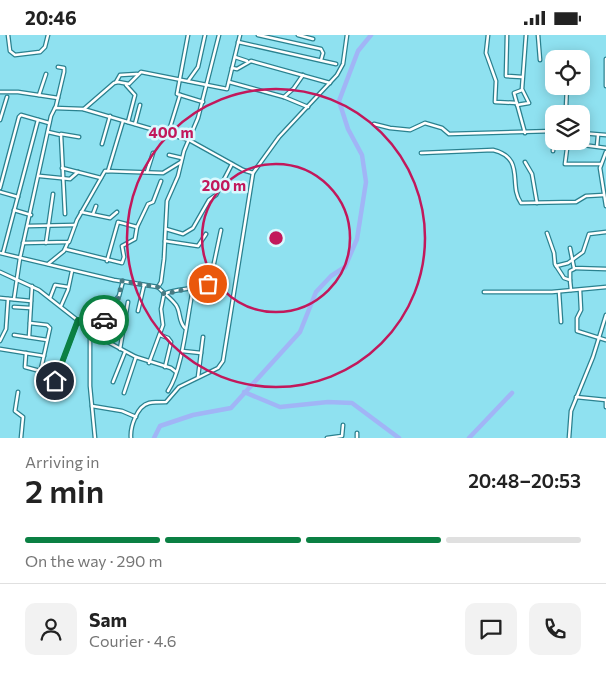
<!DOCTYPE html>
<html lang="en">
<head>
<meta charset="utf-8">
<style>
  :root { --surface:#fff; --page:#f2f2f2; --text:#222; --muted:#767676; --line:#e0e0e0; --accent:#0b8043 }
  body { margin:0; font-family:Commissioner,sans-serif; background:var(--page); color:var(--text); height:100vh; display:flex; flex-direction:column; font-size:19px; white-space:nowrap }
  * { box-sizing:border-box; margin:0 }
  p { font-size:16px; color:var(--muted) }
  .icon { flex:none; width:28px; height:28px; fill:none; stroke:currentColor; stroke-width:2; stroke-linecap:round; stroke-linejoin:round }
  .map { position:relative; height:403px; overflow:hidden }
  .details { display:flex; flex-direction:column; background:var(--surface); flex:1 }
  .details>* { flex:none }
  .buttons { position:absolute; left:545px; top:15px; display:grid; gap:10px }
  .buttons a { display:grid; place-items:center; width:45px; height:45px; border-radius:10px; background:var(--surface); box-shadow:0 2px 12px #0003; font-size:25px }
  .pin { position:absolute; display:grid; place-items:center; width:42px; height:42px; color:#fff; margin:-21px; border:2px solid #fff; border-radius:50%; box-shadow:0 1px 5px #0007 }
  .courier { position:absolute; display:grid; place-items:center; width:50px; height:50px; margin:-25px; border:4px solid #0b8043; border-radius:50%; background:#fff; color:#222; box-shadow:0 1px 6px #0007 }
  .overview em { font-style:normal; font-weight:600 }
  .overview div { display:flex; flex-direction:column-reverse }
  .overview { display:flex; align-items:center; justify-content:space-between; height:85px; padding:0 25px }
  h1 { font-size:32px; font-weight:600; line-height:38px }
  .bar { display:grid; grid-template-columns:repeat(4,1fr); gap:8px 5px; align-content:center; height:60px; padding:0 25px }
  .bar i { height:6px; border-radius:4px; background:var(--line) }
  .bar .current { background:var(--accent) }
  .bar p { grid-column:span 4 }
  .line { display:flex; align-items:center; gap:12px; padding:0 25px; border-top:1px solid var(--line) }
  .line div { flex:1 }
  .round { display:grid; place-items:center; flex:none; width:52px; height:52px; border-radius:10px; background:var(--page) }
  .status { display:flex; justify-content:space-between; align-items:center; height:35px; padding:0 25px; background:var(--surface); direction:ltr }
  .status svg { height:14px; fill:currentColor }
  .map>svg:first-child { display:block }
  .lines { fill:none; stroke-linecap:round; stroke-linejoin:round }
  .river { stroke:#a1b5f6; stroke-width:4.5 }
  .minor-casing { stroke:#2a818f; stroke-width:5 }
  .minor { stroke:#fff; stroke-width:2.5 }
  .done { stroke:#477a83; stroke-width:5; stroke-dasharray:0 9 }
  .route { stroke:#0b8043; stroke-width:6 }
  .ring { fill:none; stroke:#c2185b; stroke-width:2.5 }
  .centre { fill:#c2185b; stroke:#daf9ff; stroke-width:2.5 }
  .ring-label { font-size:15px; text-anchor:middle; font-weight:bold; fill:#c2185b; stroke:#daf9ff; stroke-width:5; stroke-linejoin:round; paint-order:stroke }
</style>
</head>
<body>
<div class="status"><b>20:46</b><svg viewBox="0 0 49 12"><path d="M0 12V9h3v3zM5 12V6h3v6zM10 12V3h3v9zM15 12V0h3v12zM26 1h20v11H26zM47 4h2v5h-2z"/></svg></div>
<div class="map">
<svg width="606" height="403" viewBox="0 0 606 403">
  <rect width="100%" height="100%" fill="#8fe1f0"/>
  <g class="lines">
    <g class="river">
      <path d="M244,357l36,15 48,-5 24,1 47,35"/>
      <path d="M154,403l6,-12 33,-11 38,-7 69,-76 16,-40 15,-16 14,-9 12,-28 9,-57 -4,-27 -14,-26 -9,-28 19,-50 13,-16"/>
      <path d="M469,403l43,-45"/>
    </g>
    <defs>
      <g id="minor">
        <path d="M8,0l2,16 5,4 25,-3 5,-5 3,-12"/>
        <path d="M188,0l-11,59 26,8"/>
        <path d="M258,0l63,14 2,4 -2,7"/>
        <path d="M298,0l15,4"/>
        <path d="M488,0l-2,18 10,28 -1,21 22,1"/>
        <path d="M507,0l-1,41 16,1"/>
        <path d="M538,0l2,25"/>
        <path d="M238,7l98,22"/>
        <path d="M235,22l12,4"/>
        <path d="M606,24v27"/>
        <path d="M232,33l5,1 14,-8 79,22"/>
        <path d="M188,46l10,-14 7,-32"/>
        <path d="M116,47l4,-7 17,-1"/>
        <path d="M229,47l55,15 24,10"/>
        <path d="M126,50l9,10 -7,27"/>
        <path d="M522,55l-8,3 11,40"/>
        <path d="M0,57h18l40,6"/>
        <path d="M39,60l7,-21"/>
        <path d="M284,62l10,-9 9,-13"/>
        <path d="M517,70l12,-2 -7,-14 4,-54"/>
        <path d="M55,73l28,1 89,26 17,5 54,30 10,3 26,-36 58,-62 6,-11 4,-29"/>
        <path d="M84,74l30,-26 4,-1 11,2 12,-12 86,17 13,-54"/>
        <path d="M558,79l1,-4 7,-2 1,-22"/>
        <path d="M0,85l7,-23"/>
        <path d="M135,89l5,-19"/>
        <path d="M374,89l16,4 20,2 15,-7 17,5 7,6 105,-3"/>
        <path d="M48,97l13,3 4,79"/>
        <path d="M581,98l25,2"/>
        <path d="M61,99l18,3"/>
        <path d="M168,99l12,-39"/>
        <path d="M568,106l-3,23h36"/>
        <path d="M568,108l38,5"/>
        <path d="M102,109l8,-28"/>
        <path d="M597,111l1,-11"/>
        <path d="M553,116l1,-19"/>
        <path d="M606,117l-6,16 6,38"/>
        <path d="M421,118l72,-3c33,8 15,35 28,53l55,-1 10,-6 18,-1"/>
        <path d="M169,120l13,3"/>
        <path d="M525,127l7,12 5,29"/>
        <path d="M62,133l39,10"/>
        <path d="M108,136l15,-50"/>
        <path d="M147,137l6,-19"/>
        <path d="M40,141l30,3 8,-7"/>
        <path d="M0,153l19,-71 2,-2 28,8"/>
        <path d="M0,157l18,5"/>
        <path d="M14,175l17,5"/>
        <path d="M81,177l29,6 7,-6"/>
        <path d="M93,179l3,-8"/>
        <path d="M28,191l47,-1"/>
        <path d="M166,194l17,5 10,-6 16,-28 7,-5 16,-31"/>
        <path d="M547,198l7,20 1,11 9,14 6,2 1,10"/>
        <path d="M165,206l33,5 8,-12"/>
        <path d="M23,208l46,-1 8,-22 28,-49 58,2 18,-11"/>
        <path d="M46,208l7,-49"/>
        <path d="M570,213l4,20 32,1"/>
        <path d="M65,214l57,14 2,-6 -2,-11 13,-7 2,-12 11,-23 5,-2 8,-21"/>
        <path d="M0,218l114,27 44,7 3,-5 3,-23 3,-58 11,-25 6,-25 14,-33 21,-83"/>
        <path d="M3,218l35,-133"/>
        <path d="M107,226l11,-39 19,5"/>
        <path d="M48,229l16,-13 4,-9"/>
        <path d="M556,231l12,-3 15,-11 6,-18 17,-2"/>
        <path d="M0,237l39,18 51,40v56l5,52"/>
        <path d="M570,245v-9l4,-2"/>
        <path d="M158,252c5,6 13,11 18,18 5,7 2,16 9,23"/>
        <path d="M580,255l1,20 -4,8v13l29,9"/>
        <path d="M484,257h68l54,-5"/>
        <path d="M559,257l2,30"/>
        <path d="M0,263l31,3"/>
        <path d="M50,263l5,-13 13,2"/>
        <path d="M14,264l6,-41 31,-142 5,-10 8,-34v-4l-6,-1"/>
        <path d="M61,271l7,-16 4,-19"/>
        <path d="M14,272l16,1"/>
        <path d="M138,276l6,-26"/>
        <path d="M30,288l17,2 3,3 -11,50"/>
        <path d="M91,298l45,24 35,11 5,4"/>
        <path d="M14,300l33,5"/>
        <path d="M98,300l10,-27 11,-12 4,-15"/>
        <path d="M160,300l8,3 3,4 -6,25"/>
        <path d="M29,302l3,-51"/>
        <path d="M0,306l6,-12 2,-30"/>
        <path d="M0,314l44,7"/>
        <path d="M120,314l8,-47"/>
        <path d="M182,316l19,2"/>
        <path d="M26,318l-1,14 15,4"/>
        <path d="M149,328l14,-38 -2,-16 3,-15c16,-7 32,-3 46,-12l11,-52"/>
        <path d="M198,342l5,-40"/>
        <path d="M113,347l12,-30"/>
        <path d="M52,355l26,-70"/>
        <path d="M168,356c15,-22 19,-74 25,-102"/>
        <path d="M18,357l-3,19 8,6 -2,21"/>
        <path d="M124,358l12,-36"/>
        <path d="M576,362l30,3"/>
        <path d="M606,365v7"/>
        <path d="M92,371l30,5 14,6"/>
        <path d="M131,403c-1,-11 6,-32 18,-35 5,-1 11,-1 17,-1l13,-15 39,-19 5,-7 30,-188"/>
        <path d="M327,403l15,-2 1,-11"/>
        <path d="M357,403v-5"/>
        <path d="M569,403l2,-27 22,-54 13,-42"/>
      </g>
    </defs>
    <use href="#minor" class="minor-casing"/>
    <use href="#minor" class="minor"/>
  </g>
  <g class="lines">
    <path class="done" d="M104,285l4,-12 10,-8 4,-19 36,6 6,7 44,-10"/>
    <path class="route" d="M55,346l23,-61 13,13 7,2 6,-15"/>
  </g>
  <g class="ring">
    <circle cx="276" cy="203" r="74"/>
    <circle cx="276" cy="203" r="149"/>
  </g>
  <circle cx="276" cy="203" r="8" class="centre"/>
  <g class="ring-label">
    <text x="171" y="103">400 m</text>
    <text x="224" y="156">200 m</text>
  </g>
</svg>
<div class="buttons">
<a><svg class="icon" aria-label="locate" viewBox="0 0 24 24"><circle cx="12" cy="12" r="6"/><path d="M12 2v4M12 18v4M2 12h4M18 12h4"/></svg></a>
<a><svg class="icon" aria-label="layers" viewBox="0 0 24 24"><path d="M12 4l9 5-9 5-9-5zM3 14l9 5 9-5"/></svg></a>
</div>
<div class="pin" style="left:208px;top:249px;background:#ea580c"><svg class="icon" aria-label="bag" viewBox="0 0 24 24"><path d="M5 8h14l-1 12H6zM9 8a3 3 0 0 1 6 0"/></svg></div>
<div class="pin" style="left:55px;top:346px;background:#1f2937"><svg class="icon" aria-label="home" viewBox="0 0 24 24"><path d="M3 11l9-7 9 7M6 9v11h12V9"/></svg></div>
<div class="courier" style="left:104px;top:285px"><svg class="icon" aria-label="car" viewBox="0 0 24 24"><path d="M5 17H2v-5l4-1 3-4h7l3 4 3 1v5h-3M9 17h6M6 11h13"/><circle cx="7" cy="17" r="2"/><circle cx="17" cy="17" r="2"/></svg></div>
</div>
<section class="details">
<div class="overview"><div><h1>2 min</h1><p>Arriving in</p></div><em>20:48–20:53</em></div>
<div class="bar"><i class="current"></i><i class="current"></i><i class="current"></i><i></i><p>On the way · 290 m</p></div>
<div class="line" style="height:90px"><a class="round"><svg class="icon" aria-label="person" viewBox="0 0 24 24"><circle cx="12" cy="8" r="4"/><path d="M4 21q1-7 8-7t8 7"/></svg></a><div><b>Sam</b><p>Courier · 4.6</p></div><a class="round"><svg class="icon" aria-label="chat" viewBox="0 0 24 24"><path d="M4 5h16v11H9l-5 4z"/></svg></a><a class="round"><svg class="icon" aria-label="phone" viewBox="0 0 24 24"><path d="M5 4h4l2 5-3 2q2 4 5 5l2-3 5 2v4C11 20 4 13 5 4z"/></svg></a></div>
</section>
</body>
</html>
